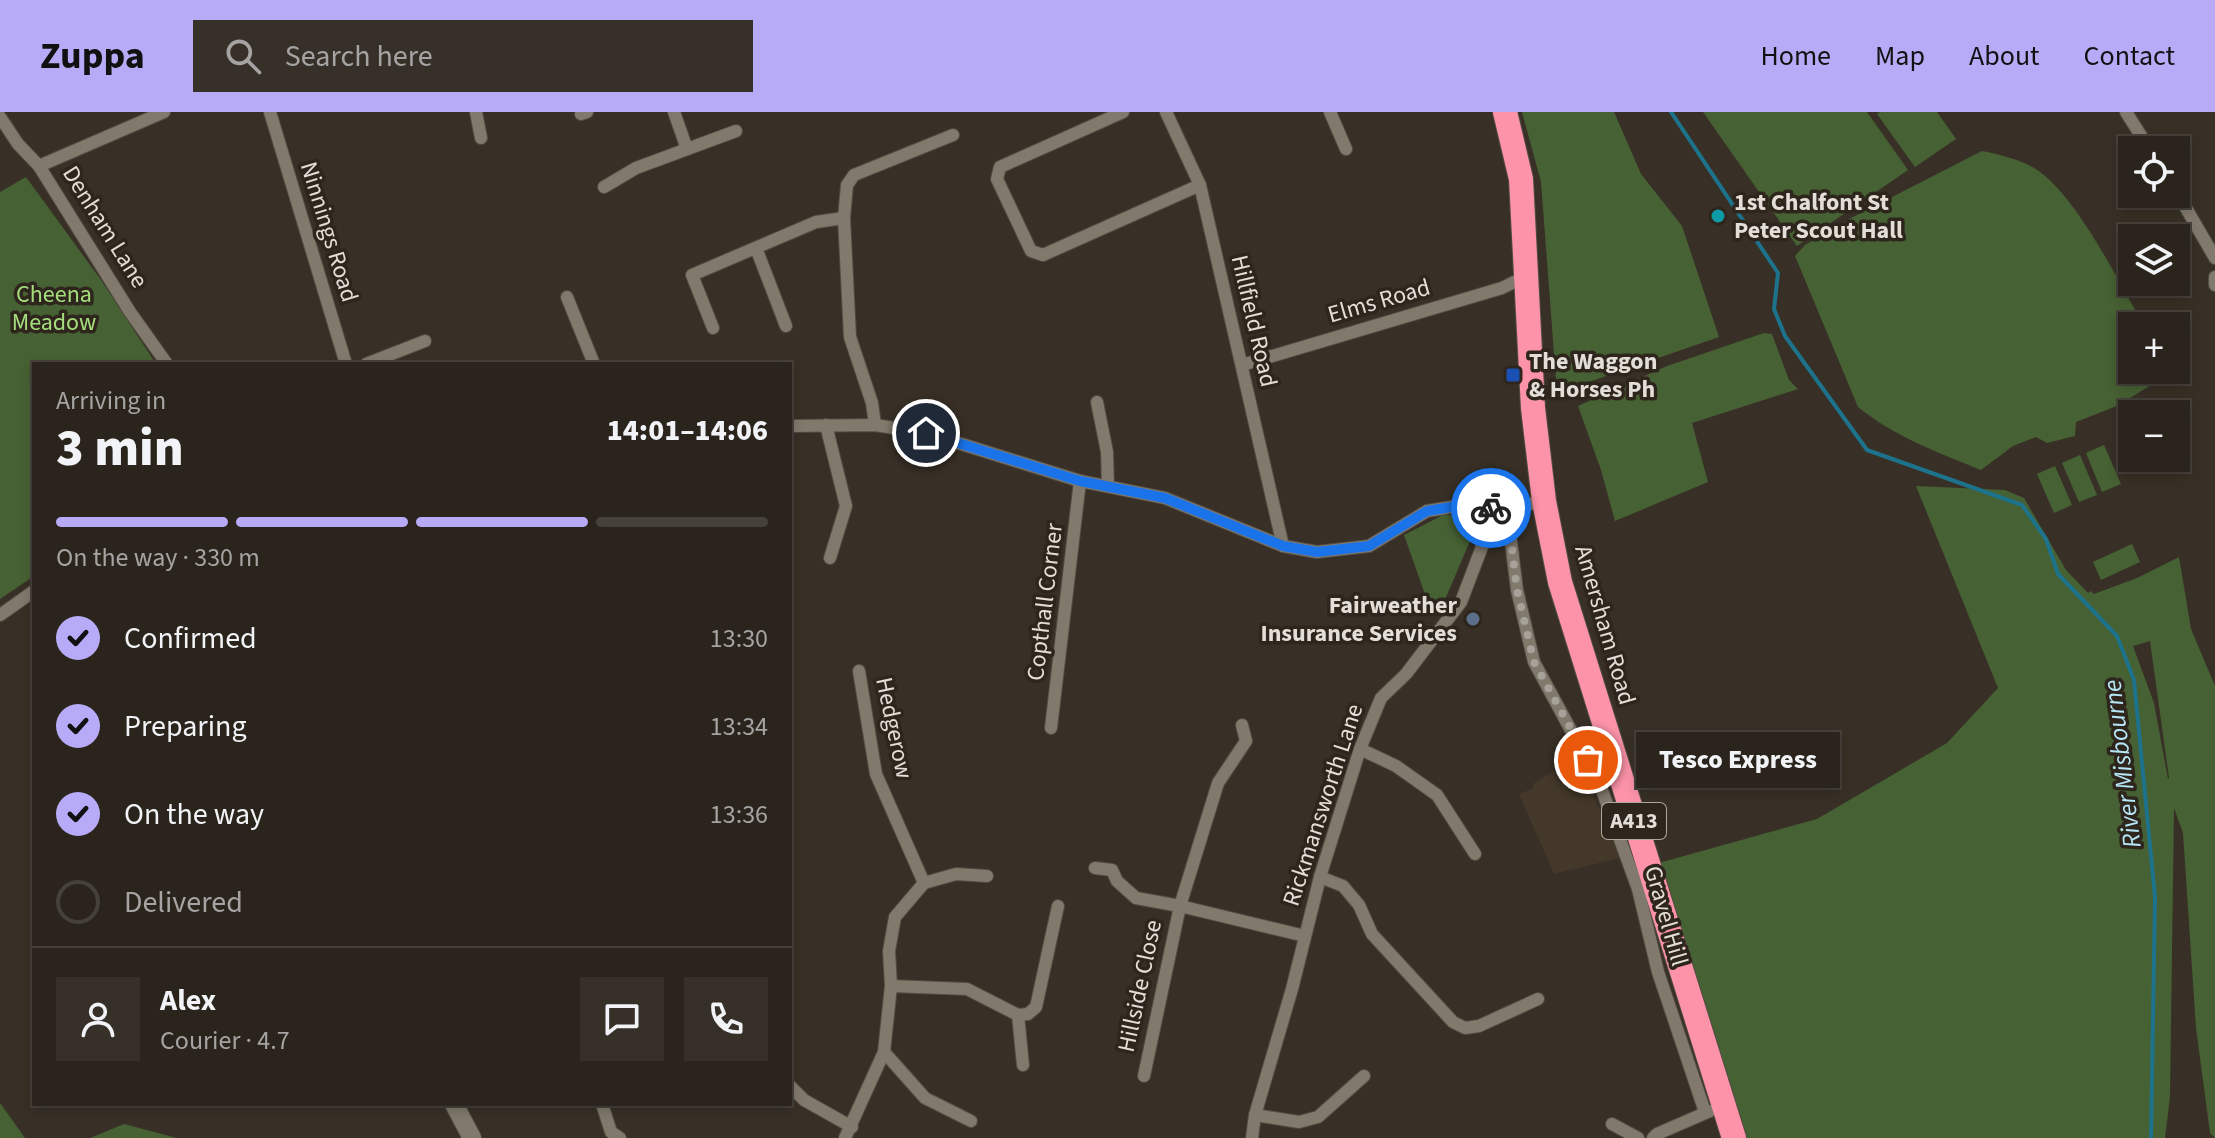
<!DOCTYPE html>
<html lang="en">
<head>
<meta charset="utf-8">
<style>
  :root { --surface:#2a241c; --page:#363029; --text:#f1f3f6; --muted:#a5a4a3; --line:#46413b; --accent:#b7abf8 }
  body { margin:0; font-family:"Source Sans 3",sans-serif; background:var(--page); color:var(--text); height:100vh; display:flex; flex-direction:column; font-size:30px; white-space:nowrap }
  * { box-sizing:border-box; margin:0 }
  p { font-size:26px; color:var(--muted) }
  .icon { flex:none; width:44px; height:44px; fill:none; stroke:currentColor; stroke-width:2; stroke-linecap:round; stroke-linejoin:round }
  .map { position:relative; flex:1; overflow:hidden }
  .drawer { position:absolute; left:32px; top:250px; width:760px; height:744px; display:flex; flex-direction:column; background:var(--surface); border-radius:0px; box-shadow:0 4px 12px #0003,0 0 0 2px var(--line) }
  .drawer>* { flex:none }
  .fabs { position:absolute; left:2118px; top:24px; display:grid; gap:16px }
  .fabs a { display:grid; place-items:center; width:72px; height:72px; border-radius:0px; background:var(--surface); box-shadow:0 4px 12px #0003,0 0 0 2px var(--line); font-size:40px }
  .pin { position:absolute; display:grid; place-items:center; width:68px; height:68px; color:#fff; margin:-34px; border:4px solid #fff; border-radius:50%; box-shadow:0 2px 8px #0007 }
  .courier { position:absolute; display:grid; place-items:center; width:80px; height:80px; margin:-40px; border:6px solid #1a73e8; border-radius:50%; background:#fff; color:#222; box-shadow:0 2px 10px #0007 }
  .bubble { position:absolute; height:56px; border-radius:0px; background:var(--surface); box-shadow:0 4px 12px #0003,0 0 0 2px var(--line); font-size:26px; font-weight:800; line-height:56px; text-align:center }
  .overview em { font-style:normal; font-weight:800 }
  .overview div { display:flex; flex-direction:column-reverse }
  .overview { display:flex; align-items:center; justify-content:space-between; height:136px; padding:0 24px }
  h1 { font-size:52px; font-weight:800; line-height:60px }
  .bar { display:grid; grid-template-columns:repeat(4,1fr); gap:12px 8px; align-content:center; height:96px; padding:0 24px }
  .bar i { height:10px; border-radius:6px; background:var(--line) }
  .bar .active { background:var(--accent) }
  .bar p { grid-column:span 4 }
  .line { display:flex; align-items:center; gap:20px; padding:0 24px; border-top:2px solid var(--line) }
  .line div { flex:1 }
  .round { display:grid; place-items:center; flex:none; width:84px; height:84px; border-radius:0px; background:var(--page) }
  ol { padding:0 24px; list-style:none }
  li { display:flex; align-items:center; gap:24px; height:88px }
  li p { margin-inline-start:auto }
  li .icon { padding:8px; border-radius:50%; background:var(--accent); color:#111; stroke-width:4 }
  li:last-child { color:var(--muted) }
  li i { width:44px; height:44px; border:4px solid var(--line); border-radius:50% }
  header { display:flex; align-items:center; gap:48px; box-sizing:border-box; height:112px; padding:0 40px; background:var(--accent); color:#111 }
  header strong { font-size:38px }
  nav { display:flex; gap:44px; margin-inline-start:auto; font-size:28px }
  .search { width:560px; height:72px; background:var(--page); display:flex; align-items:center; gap:20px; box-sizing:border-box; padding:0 28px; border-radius:0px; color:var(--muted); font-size:30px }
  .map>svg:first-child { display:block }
  .built { fill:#433829 }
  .green { fill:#466133; fill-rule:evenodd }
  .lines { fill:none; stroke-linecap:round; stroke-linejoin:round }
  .stream { stroke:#1d738c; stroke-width:4 }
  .street-casing { stroke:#524c43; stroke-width:14 }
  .secondary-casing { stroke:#524c43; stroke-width:20 }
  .highway-casing { stroke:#524c43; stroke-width:26 }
  .street { stroke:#81796c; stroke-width:12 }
  .secondary { stroke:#81796c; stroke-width:18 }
  .highway { stroke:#fc93a9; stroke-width:24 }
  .done { stroke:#a7a29a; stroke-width:8; stroke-dasharray:0 14.4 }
  .route { stroke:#1a73e8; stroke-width:10 }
  .culture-dot { fill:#0f9aa8; stroke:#2e261c; stroke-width:3 }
  .transit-dot { fill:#1a4fb4; stroke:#2e261c; stroke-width:3 }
  .service-dot { fill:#5c6f8a; stroke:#2e261c; stroke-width:3 }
  .labels { text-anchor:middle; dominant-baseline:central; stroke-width:7; stroke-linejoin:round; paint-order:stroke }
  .shield { fill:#2e261c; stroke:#ada8a0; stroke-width:2 }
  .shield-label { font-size:22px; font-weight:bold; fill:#e3dfd8 }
  .poi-label { font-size:24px; font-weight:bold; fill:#e3dfd8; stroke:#2e261c; text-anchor:start }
  .street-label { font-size:24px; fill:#e3dfd8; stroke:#2e261c }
  .park-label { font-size:24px; fill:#a5dd7d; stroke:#2e261c }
  .water-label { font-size:26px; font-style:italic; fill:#b6e6f7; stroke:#2e261c }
</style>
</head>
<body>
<header>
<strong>Zuppa</strong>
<div class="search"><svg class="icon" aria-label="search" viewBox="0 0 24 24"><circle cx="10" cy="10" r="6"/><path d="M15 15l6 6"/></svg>Search here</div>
<nav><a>Home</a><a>Map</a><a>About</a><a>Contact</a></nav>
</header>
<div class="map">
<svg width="2215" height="1026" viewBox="0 0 2215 1026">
  <rect width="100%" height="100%" fill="#383026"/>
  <path class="built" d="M1578,647l42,99 -66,16 -35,-80 15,-6 -1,-4 23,-15z"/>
  <g class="green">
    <path d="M1522,0h92l27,62 41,52 37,111 -162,56 -16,-211z"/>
    <path d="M1703,0h164l41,58 -111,76z"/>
    <path d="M1880,0h57l19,27 -41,28 -38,-53z"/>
    <path d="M1982,39c19,4 42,9 58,21 39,29 77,107 102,150l1,4h-11v44h21l3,12 -39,24 -41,16 -1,14 -28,7 -11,-6 -23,9 -32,24c-44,-18 -86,-33 -123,-63l-63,-151 10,-11 48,-28z"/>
    <path d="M26,65l75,103 55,84h-122v212l-34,23v-407z"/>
    <path d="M1764,221l8,1 17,46 9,9 -106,34 16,59 -93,39 -14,-51 -23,-64 89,-40z"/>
    <path d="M2104,333l17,39 -19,8 -16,-39z"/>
    <path d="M2080,343l17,40 -18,7 -17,-39z"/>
    <path d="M2055,354l17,39 -18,8 -17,-39z"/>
    <path d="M1916,374l89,4 19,8 42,72 22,23 3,-2 3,3 43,-16 42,-21 12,72 24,57v452l-5,-5 -14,-105 -13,-195 -9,-25 -4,289 -5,41h-431l-86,-272 169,-47 130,-76 51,-55zM2150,529l19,137 -1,1 -14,-76 -21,-57z"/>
    <path d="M1443,403l30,1 4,5 -1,6 -29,68 -14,22 -29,-82z"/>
    <path d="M2132,432l8,18 -39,18 -8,-18z"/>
    <path d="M0,991l25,35h-25z"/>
    <path d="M124,1012l53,14h-87z"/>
  </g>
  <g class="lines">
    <path class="stream" d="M1671,0l107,161 -4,36 11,27 82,114 155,55 24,34 12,35 59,62 17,44 21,217 -4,241"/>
    <defs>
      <g id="street">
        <path d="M270,0l76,252"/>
        <path d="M476,0l5,26"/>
        <path d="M674,0l13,37"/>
        <path d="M1123,0l-123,55 -3,12 34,72 12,4 157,-70"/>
        <path d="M1166,0l34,73 83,361"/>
        <path d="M1330,0l16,37"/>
        <path d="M2126,0l24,38"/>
        <path d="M581,2l6,-2"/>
        <path d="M0,5l18,27 21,22 91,146 37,52"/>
        <path d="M39,54l125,-54"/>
        <path d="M604,75l32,-19 100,-37"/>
        <path d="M2176,79l39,67"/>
        <path d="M756,136l30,78"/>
        <path d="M2215,165v8"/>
        <path d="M567,185l27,67"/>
        <path d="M713,216l-21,-53 124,-53 28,-4"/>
        <path d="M366,252l59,-23"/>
        <path d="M1242,253l260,-77 24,-12"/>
        <path d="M1097,290l10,50 1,34"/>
        <path d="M826,313l20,81 -16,52"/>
        <path d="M875,313l-3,-22 -22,-66 -6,-119 3,-33 7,-10 99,-40"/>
        <path d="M790,314l85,-1 51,8 154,48 85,17 118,48 34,6 52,-6 58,-35 37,-6 43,4"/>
        <path d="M1507,397l10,81 17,72 65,120 39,107 20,83 47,140"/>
        <path d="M0,503l34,-24"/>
        <path d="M859,559l17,103 48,109"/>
        <path d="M1051,616l29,-247"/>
        <path d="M1360,637l36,17 41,29 38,59"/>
        <path d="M1095,756l17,2 5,11 19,17 44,8 125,30"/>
        <path d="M1320,765l23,9 16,19 13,29 81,88 12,6 14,-2 59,-27"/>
        <path d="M891,874l76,3 51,26 10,-1 8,-7 22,-101"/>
        <path d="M1018,903l5,50"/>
        <path d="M884,940l41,46 46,23"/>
        <path d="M1144,964l36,-170 38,-123 28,-42 -4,-16"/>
        <path d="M790,974l14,14 48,27"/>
        <path d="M602,992l9,28 9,6"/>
        <path d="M1255,1003l44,7 19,-5 46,-41"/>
        <path d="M1612,1012l26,14"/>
        <path d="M845,1026l39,-86 7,-66 -2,-35 6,-34 29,-34 32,-9 31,2"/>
        <path d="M1252,1026l3,-23 37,-126 28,-112 40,-128 21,-51 25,-24 55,-72 27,-71 19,-22 37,-8"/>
        <path d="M1653,1026l4,-4 53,-23"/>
      </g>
      <path id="secondary" d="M454,992l18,34"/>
      <path id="highway" d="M1505,0l16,67 12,229 11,93 16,81 174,556"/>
    </defs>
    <use href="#street" class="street-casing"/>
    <use href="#secondary" class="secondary-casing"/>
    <use href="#highway" class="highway-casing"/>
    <use href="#street" class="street"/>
    <use href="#secondary" class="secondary"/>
    <use href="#highway" class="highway"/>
  </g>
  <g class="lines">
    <path class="done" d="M1491,396l16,1 10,81 17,72 54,98"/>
    <path class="route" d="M926,321l154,48 85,17 118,48 34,6 52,-6 58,-35 37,-6 27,3"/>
  </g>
  <circle class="culture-dot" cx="1718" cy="104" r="8"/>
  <rect class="transit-dot" x="1505" y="255" width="16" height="16" rx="4"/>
  <circle class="service-dot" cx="1473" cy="507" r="8"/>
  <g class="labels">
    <rect class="shield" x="1602" y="691" width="64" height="36" rx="6"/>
    <g class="shield-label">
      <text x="1634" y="709">A413</text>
    </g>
    <g class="poi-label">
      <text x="1734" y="90">1st Chalfont St<tspan x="1734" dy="28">Peter Scout Hall</tspan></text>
      <text x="1529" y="249">The Waggon<tspan x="1529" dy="28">&amp; Horses Ph</tspan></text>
      <text x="1457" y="493" text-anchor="end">Fairweather<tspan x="1457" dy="28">Insurance Services</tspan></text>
    </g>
    <g class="street-label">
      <text transform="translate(105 115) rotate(58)">Denham Lane</text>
      <text transform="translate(329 120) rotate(73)">Ninnings Road</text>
      <text transform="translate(1379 189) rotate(-16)">Elms Road</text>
      <text transform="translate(1254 209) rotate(77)">Hillfield Road</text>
      <text transform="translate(1045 490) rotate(-83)">Copthall Corner</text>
      <text transform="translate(1605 513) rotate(74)">Amersham Road</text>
      <text transform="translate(894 616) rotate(78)">Hedgerow</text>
      <text transform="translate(1323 693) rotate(-72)">Rickmansworth Lane</text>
      <text transform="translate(1666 804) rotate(74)">Gravel Hill</text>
      <text transform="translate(1140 874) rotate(-78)">Hillside Close</text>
    </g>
    <g class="park-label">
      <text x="54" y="182">Cheena<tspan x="54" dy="28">Meadow</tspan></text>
    </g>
    <g class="water-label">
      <text transform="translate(2122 652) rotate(-97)">River Misbourne</text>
    </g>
  </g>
</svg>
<div class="fabs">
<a><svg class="icon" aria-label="locate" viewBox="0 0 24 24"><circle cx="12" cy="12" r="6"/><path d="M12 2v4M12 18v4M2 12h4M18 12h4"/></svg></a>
<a><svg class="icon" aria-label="layers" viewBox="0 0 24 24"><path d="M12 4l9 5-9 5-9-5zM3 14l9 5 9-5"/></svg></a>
<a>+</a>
<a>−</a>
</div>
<div class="pin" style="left:1588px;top:648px;background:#ea580c"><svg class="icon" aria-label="bag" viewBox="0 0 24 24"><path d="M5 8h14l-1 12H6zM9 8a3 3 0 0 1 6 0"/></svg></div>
<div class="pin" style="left:926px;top:321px;background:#1f2937"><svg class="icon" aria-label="home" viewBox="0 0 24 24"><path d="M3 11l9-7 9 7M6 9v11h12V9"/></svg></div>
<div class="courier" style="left:1491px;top:396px"><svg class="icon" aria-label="bike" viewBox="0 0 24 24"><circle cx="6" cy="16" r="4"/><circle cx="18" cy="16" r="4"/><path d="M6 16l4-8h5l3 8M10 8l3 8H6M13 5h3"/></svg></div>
<div class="bubble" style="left:1636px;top:620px;width:204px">Tesco Express</div>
<section class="drawer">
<div class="overview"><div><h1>3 min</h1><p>Arriving in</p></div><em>14:01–14:06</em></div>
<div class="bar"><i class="active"></i><i class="active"></i><i class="active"></i><i></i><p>On the way · 330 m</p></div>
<ol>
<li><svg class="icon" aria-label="check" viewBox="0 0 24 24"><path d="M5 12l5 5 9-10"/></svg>Confirmed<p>13:30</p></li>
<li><svg class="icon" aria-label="check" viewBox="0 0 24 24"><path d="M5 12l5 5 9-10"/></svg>Preparing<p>13:34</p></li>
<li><svg class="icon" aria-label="check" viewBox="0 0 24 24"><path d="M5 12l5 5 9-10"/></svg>On the way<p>13:36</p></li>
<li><i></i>Delivered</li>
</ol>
<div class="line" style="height:144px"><a class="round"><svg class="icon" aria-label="person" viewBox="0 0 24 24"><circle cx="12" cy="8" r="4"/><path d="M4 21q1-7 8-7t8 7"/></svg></a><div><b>Alex</b><p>Courier · 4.7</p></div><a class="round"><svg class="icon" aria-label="chat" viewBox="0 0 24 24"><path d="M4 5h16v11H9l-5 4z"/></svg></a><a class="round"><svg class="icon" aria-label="phone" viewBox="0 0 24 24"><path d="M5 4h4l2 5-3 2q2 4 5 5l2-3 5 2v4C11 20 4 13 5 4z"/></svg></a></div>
</section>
</div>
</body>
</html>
